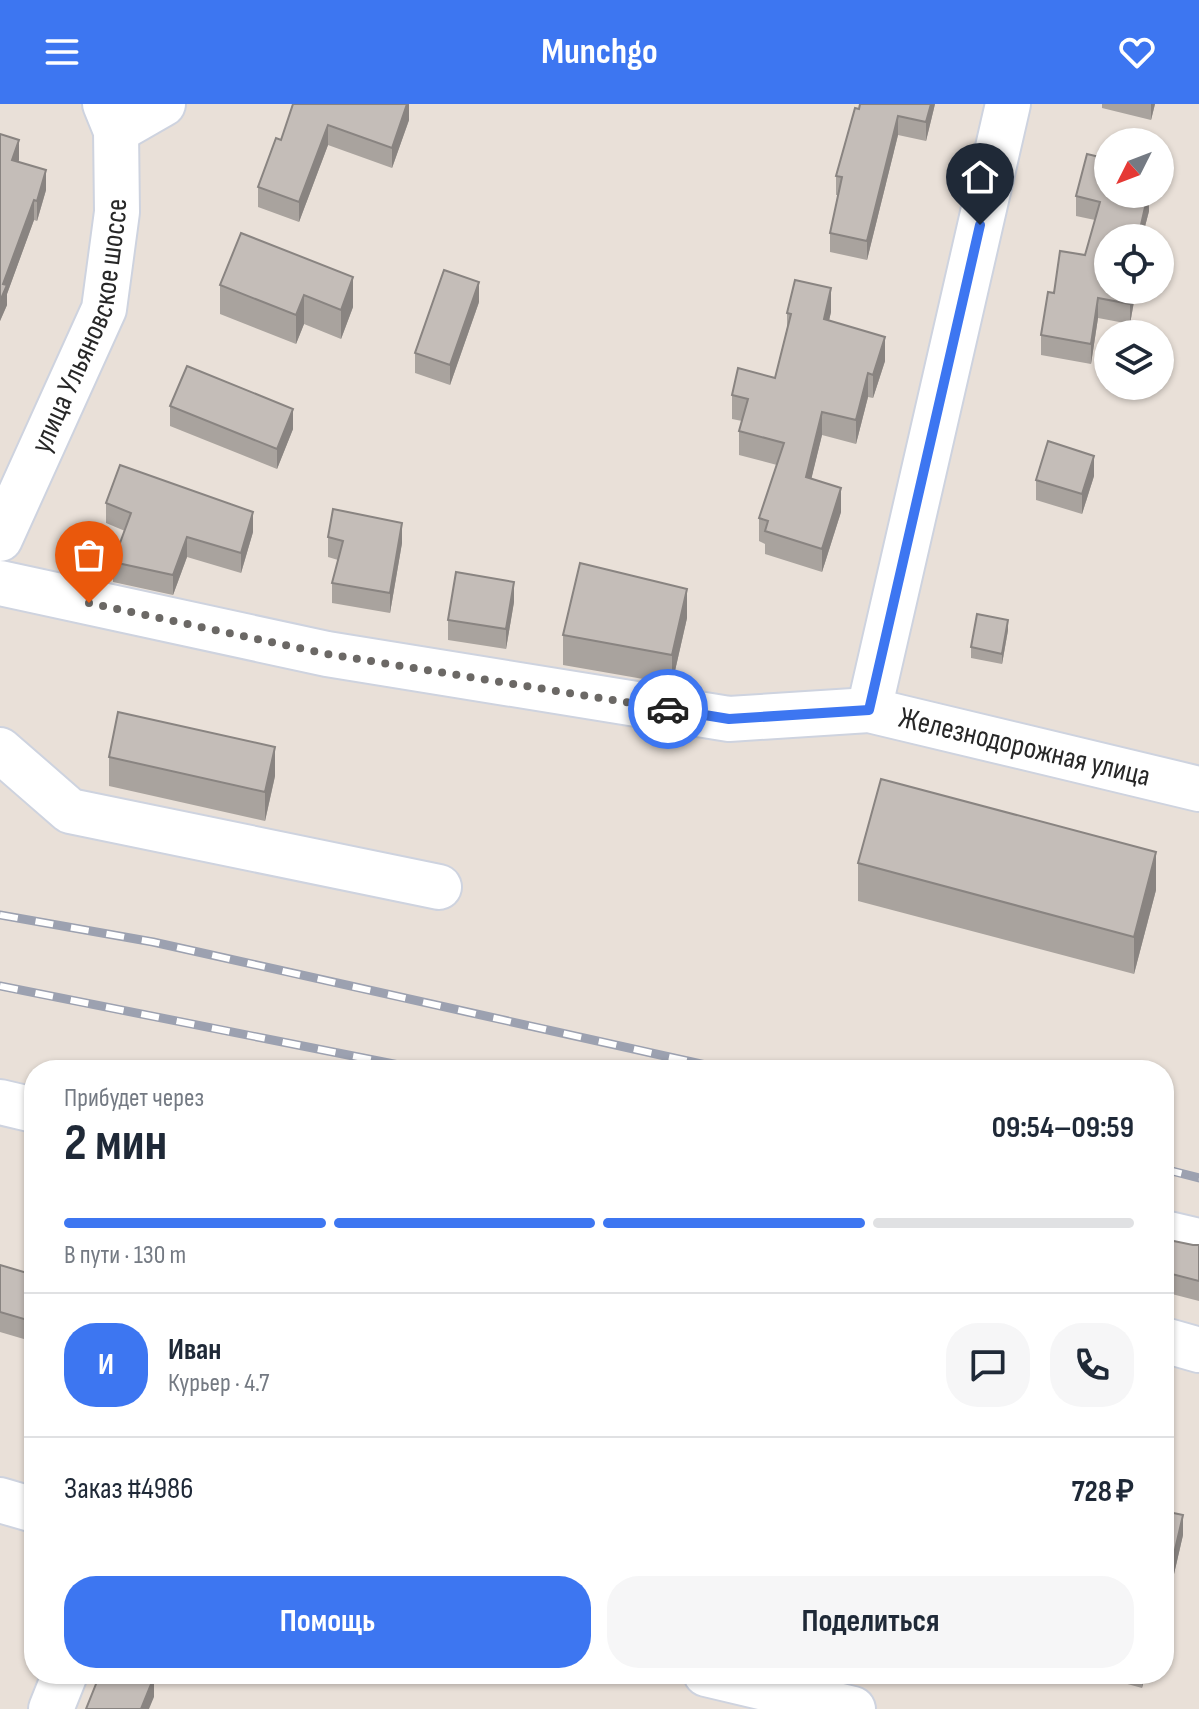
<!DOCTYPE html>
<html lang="ru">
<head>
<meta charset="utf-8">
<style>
  :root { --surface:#fff; --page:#f6f6f7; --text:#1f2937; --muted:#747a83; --line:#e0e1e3; --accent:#3d76f1 }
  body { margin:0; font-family:"Sofia Sans Condensed",sans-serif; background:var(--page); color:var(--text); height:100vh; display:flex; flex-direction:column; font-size:30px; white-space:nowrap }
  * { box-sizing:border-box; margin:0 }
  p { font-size:26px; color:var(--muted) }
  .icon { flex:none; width:44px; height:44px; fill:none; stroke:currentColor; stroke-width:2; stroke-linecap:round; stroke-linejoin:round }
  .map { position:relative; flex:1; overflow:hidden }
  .panel { position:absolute; left:24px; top:956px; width:1150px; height:624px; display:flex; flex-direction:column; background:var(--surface); border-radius:32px; box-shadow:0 2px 6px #0004 }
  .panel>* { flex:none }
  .needle { width:52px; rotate:228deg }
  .buttons { position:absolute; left:1094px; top:24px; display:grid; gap:16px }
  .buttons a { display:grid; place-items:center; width:80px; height:80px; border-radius:50%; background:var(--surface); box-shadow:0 2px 6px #0004; font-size:40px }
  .pin { position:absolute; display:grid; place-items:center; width:68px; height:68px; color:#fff; margin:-82px -34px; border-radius:50% 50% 50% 0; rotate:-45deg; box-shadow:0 0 8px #0007 }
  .pin .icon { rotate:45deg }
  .courier { position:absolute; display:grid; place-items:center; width:80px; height:80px; margin:-40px; border:6px solid #3d76f1; border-radius:50%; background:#fff; color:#222; box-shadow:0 2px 10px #0007 }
  .head em { font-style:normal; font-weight:700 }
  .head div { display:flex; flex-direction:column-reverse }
  .head { display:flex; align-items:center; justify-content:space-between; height:136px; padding:0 40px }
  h1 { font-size:52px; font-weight:700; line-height:60px }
  .bar { display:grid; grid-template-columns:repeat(4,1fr); gap:12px 8px; align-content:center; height:96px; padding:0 40px }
  .bar i { height:10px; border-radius:6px; background:var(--line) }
  .bar .active { background:var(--accent) }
  .bar p { grid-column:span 4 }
  .line { display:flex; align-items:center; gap:20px; padding:0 40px; border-top:2px solid var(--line) }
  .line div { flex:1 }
  .round { display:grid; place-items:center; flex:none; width:84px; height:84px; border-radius:32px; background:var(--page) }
  .cta { display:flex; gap:16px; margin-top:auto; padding:16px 40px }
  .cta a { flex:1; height:92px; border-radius:32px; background:var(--accent); color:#fff; font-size:32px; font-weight:700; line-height:92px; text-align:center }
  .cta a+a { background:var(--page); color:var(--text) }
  header { display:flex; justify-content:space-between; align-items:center; height:104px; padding:0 40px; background:var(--accent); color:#fff; font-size:36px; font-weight:700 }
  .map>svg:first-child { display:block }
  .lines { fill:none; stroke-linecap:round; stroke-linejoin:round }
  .minor-casing { stroke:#ced3df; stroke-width:48 }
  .minor { stroke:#fff; stroke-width:44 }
  .rail-casing { stroke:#9ca1b0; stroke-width:9 }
  .rail { stroke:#fff; stroke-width:6; stroke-dasharray:18; stroke-linecap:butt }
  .wall { fill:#a9a39e }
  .shaded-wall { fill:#898481 }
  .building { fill:#c4bdb8; stroke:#898481; stroke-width:2 }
  .done { stroke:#6b6865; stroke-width:8; stroke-dasharray:0 14.4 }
  .route { stroke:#3d76f1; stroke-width:10 }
  .labels { text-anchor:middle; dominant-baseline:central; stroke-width:6; stroke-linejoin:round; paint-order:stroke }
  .street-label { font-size:30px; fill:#272727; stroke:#fff }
</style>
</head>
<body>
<header><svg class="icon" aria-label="menu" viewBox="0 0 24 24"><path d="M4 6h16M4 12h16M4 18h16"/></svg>Munchgo<svg class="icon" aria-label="heart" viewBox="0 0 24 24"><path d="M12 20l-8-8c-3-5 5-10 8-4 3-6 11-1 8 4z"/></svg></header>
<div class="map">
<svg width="1199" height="1605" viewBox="0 0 1199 1605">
  <rect width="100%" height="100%" fill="#e9e0d8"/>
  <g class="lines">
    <defs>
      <g id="minor">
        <path d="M116,27l47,-27"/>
        <path id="s1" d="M0,435l104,-230 13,-97 -1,-81 -11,-27"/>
        <path id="s2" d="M0,479l327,71 402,65 140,-9 330,79"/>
        <path d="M869,606l139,-606"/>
        <path d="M0,646l70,61 369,76"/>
        <path d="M0,998l34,8"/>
        <path d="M1164,1129l35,8"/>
        <path d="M1164,1236l35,10"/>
        <path d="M0,1396l34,10"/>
        <path d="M706,1570l147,35"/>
        <path d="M51,1605l14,-35"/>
      </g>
    </defs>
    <use href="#minor" class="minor-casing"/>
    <use href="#minor" class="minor"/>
    <defs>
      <g id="rail">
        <path d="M0,811l153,27 575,128"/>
        <path d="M0,882l424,84"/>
        <path d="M1164,1065l35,9"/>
      </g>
    </defs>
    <use href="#rail" class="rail-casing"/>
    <use href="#rail" class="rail"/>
  </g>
  <g class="wall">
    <path d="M293,0h116v16l-17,48 -64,-23 -29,77 -41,-15v-20l23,-47z"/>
    <path d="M860,0h75l-9,37 -28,-6 -31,125 -37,-8v-19l8,-38h-2v-19z"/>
    <path d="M1102,0h53l-4,16 -49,-12z"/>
    <path d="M0,30l19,26 -1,1 28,29 -9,31 -3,-1 -27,74v11l-7,16z"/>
    <path d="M1108,90h41v17l-7,27h-34v52h28l-6,34 -32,-6 -7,46 -50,-9v-20l13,-42 31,-38 10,-35 -19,-4v-20z"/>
    <path d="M241,129l112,74 -12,32 -37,-15 -8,20 -76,-30v-29z"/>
    <path d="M479,198l-29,83 -35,-12v-20z"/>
    <path d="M831,208l-2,8 56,41 -12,37 -5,-1 -12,47 -34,-9 -11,44 30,33 -19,60 -57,-18v-10l-6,-3v-23l18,-53 -38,-10v-24l3,-10 -10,-2v-24l43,-17 12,-50v-15z"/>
    <path d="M170,302l123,23 -16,40 -107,-43z"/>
    <path d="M1094,372l-12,38 -46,-14v-20z"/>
    <path d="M106,399l147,29 -12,41 -54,-16 -14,38 -60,-13v-20l12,-31 -19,-8z"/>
    <path d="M328,433l74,6 -12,70 -58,-10v-20l6,-23 -10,-3z"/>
    <path d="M514,498l-8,47 -58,-9v-20z"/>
    <path d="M687,514l-15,66 -109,-19v-30z"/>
    <path d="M1008,526l-6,34 -31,-6v-11z"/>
    <path d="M109,653l166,19 -10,45 -156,-35z"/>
    <path d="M858,759l298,27 -22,84 -276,-73z"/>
    <path d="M1164,1135l29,6h6v56l-35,-9z"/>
    <path d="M0,1161l34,10v67l-34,-10z"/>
    <path d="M1164,1382l4,21 -1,5 16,23 -12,52 -7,-1z"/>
    <path d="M1091,1570h54l-3,14z"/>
  </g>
  <g class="shaded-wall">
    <path d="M407,0h2v16l-17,48v-20z"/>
    <path d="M931,0h4l-9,37v-19z"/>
    <path d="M1151,0h4l-4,16z"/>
    <path d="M898,12v19l-31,125v-19z"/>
    <path d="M328,21v20l-29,77v-20z"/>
    <path d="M19,36v20l-7,20v-20z"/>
    <path d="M46,66v20l-9,31v-20z"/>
    <path d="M1148,90l1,17 -7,27h-4z"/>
    <path d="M34,96v20l-27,74v11l-7,16v-20l3,-17z"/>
    <path d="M353,173v30l-12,32v-29z"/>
    <path d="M479,178v20l-29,83v-20z"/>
    <path d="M831,184v24l-7,30v-23z"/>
    <path d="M1133,186h3l-6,34v-20z"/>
    <path d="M304,191v29l-8,20v-29z"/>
    <path d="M1098,194v20l-7,46v-20z"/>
    <path d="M885,233v24l-12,37v-23z"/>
    <path d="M868,269v24l-12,47v-24z"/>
    <path d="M293,305v20l-16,40v-20z"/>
    <path d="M822,308v23l-16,66v-24z"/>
    <path d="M1094,352v20l-12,38v-20z"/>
    <path d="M841,384v24l-19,60v-23z"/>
    <path d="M253,408v20l-12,41v-20z"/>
    <path d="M402,419v20l-12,70v-20z"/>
    <path d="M187,433v20l-14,38v-20z"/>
    <path d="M514,478v20l-8,47v-20z"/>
    <path d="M687,485v29l-15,66v-29z"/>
    <path d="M1008,516v10l-6,34v-10z"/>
    <path d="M275,643v29l-10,45v-29z"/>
    <path d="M1156,748v38l-22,84v-37z"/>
    <path d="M1168,1383v20l-4,17v-20z"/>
    <path d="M1183,1411v20l-12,52v-20z"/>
    <path d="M1142,1570h3l-3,14z"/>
    <path d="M154,1573v20l-5,12h-8z"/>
  </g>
  <g class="building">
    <path d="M293,0h114l-15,44 -64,-23 -29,77 -41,-15 18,-49 5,2z"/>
    <path d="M860,0h71l-5,18 -28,-6 -31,125 -37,-8 12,-56 -6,-1 19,-68 4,1z"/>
    <path d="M0,30l19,6 -7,20 34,10 -9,31 -3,-1 -31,84 4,1 -7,16z"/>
    <path d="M1087,50l21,5v35h40l-10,44h-30v52h25l-3,14 -32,-6 -7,46 -50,-9 7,-43 6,1 6,-42 25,4 15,-53 -24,-6z"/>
    <path d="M241,129l112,44 -12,33 -37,-15 -8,20 -76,-30z"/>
    <path d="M444,166l35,12 -29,83 -35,-12z"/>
    <path d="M795,176l36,8 -7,31 61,18 -12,38 -5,-2 -12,47 -34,-8 -16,65 35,11 -19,61 -57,-18 3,-10 -9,-3 25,-75 -45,-12 9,-32 -16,-4 6,-27 37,10 16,-64 -4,-1z"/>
    <path d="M187,262l106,43 -16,40 -107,-43z"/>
    <path d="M1048,337l46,15 -12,38 -46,-14z"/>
    <path d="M120,361l133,47 -12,41 -54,-16 -14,38 -60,-13 18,-49 -25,-10z"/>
    <path d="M333,405l69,14 -12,70 -58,-10 11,-42 -15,-4z"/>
    <path d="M580,459l107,26 -15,66 -109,-20z"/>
    <path d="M456,468l58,10 -8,47 -58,-9z"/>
    <path d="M977,510l31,6 -6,34 -31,-7z"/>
    <path d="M118,608l157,35 -10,45 -156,-35z"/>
    <path d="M881,675l275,73 -22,85 -276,-74z"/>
    <path d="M1164,1135l29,6h6v36l-35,-9z"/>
    <path d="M0,1161l34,10v47l-34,-10z"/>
    <path d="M1164,1382l4,1 -4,17z"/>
    <path d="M1164,1407l19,4 -12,52 -7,-2z"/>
    <path d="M100,1570h47l7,3 -13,32h-55z"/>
  </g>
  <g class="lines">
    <path class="done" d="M89,499l238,51 341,55"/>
    <path class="route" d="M668,605l61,10 140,-9 111,-485"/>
  </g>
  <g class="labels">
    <g class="street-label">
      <text stroke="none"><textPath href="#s1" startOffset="230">улица Ульяновское шоссе</textPath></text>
      <text stroke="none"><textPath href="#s2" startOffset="1042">Железнодорожная улица</textPath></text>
    </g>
  </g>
</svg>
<div class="buttons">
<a><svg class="needle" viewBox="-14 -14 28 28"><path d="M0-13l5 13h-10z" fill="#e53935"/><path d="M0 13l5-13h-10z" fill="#747a83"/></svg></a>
<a><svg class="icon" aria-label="locate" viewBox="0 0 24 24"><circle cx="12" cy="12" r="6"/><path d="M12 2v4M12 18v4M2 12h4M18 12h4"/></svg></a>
<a><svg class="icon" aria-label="layers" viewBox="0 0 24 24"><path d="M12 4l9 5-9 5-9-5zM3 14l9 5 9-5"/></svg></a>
</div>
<div class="pin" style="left:89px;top:499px;background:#ea580c"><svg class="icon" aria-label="bag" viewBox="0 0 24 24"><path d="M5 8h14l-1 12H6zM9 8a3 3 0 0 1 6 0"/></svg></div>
<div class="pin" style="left:980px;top:121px;background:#1f2937"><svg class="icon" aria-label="home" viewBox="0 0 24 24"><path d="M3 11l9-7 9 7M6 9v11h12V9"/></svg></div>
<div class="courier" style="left:668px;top:605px"><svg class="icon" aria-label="car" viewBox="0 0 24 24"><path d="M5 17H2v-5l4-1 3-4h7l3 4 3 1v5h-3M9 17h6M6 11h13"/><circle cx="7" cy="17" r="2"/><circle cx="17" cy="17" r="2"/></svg></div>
<section class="panel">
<div class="head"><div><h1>2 мин</h1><p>Прибудет через</p></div><em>09:54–09:59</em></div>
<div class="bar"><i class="active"></i><i class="active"></i><i class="active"></i><i></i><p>В пути · 130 m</p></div>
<div class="line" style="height:144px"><b class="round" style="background:var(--accent);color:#fff">И</b><div><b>Иван</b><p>Курьер · 4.7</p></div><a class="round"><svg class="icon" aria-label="chat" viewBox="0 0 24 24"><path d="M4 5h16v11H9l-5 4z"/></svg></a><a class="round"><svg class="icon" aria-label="phone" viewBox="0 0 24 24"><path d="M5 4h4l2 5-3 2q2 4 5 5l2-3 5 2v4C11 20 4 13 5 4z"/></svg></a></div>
<div class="line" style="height:104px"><div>Заказ #4986</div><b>728 ₽</b></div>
<div class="cta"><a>Помощь</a><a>Поделиться</a></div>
</section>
</div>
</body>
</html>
